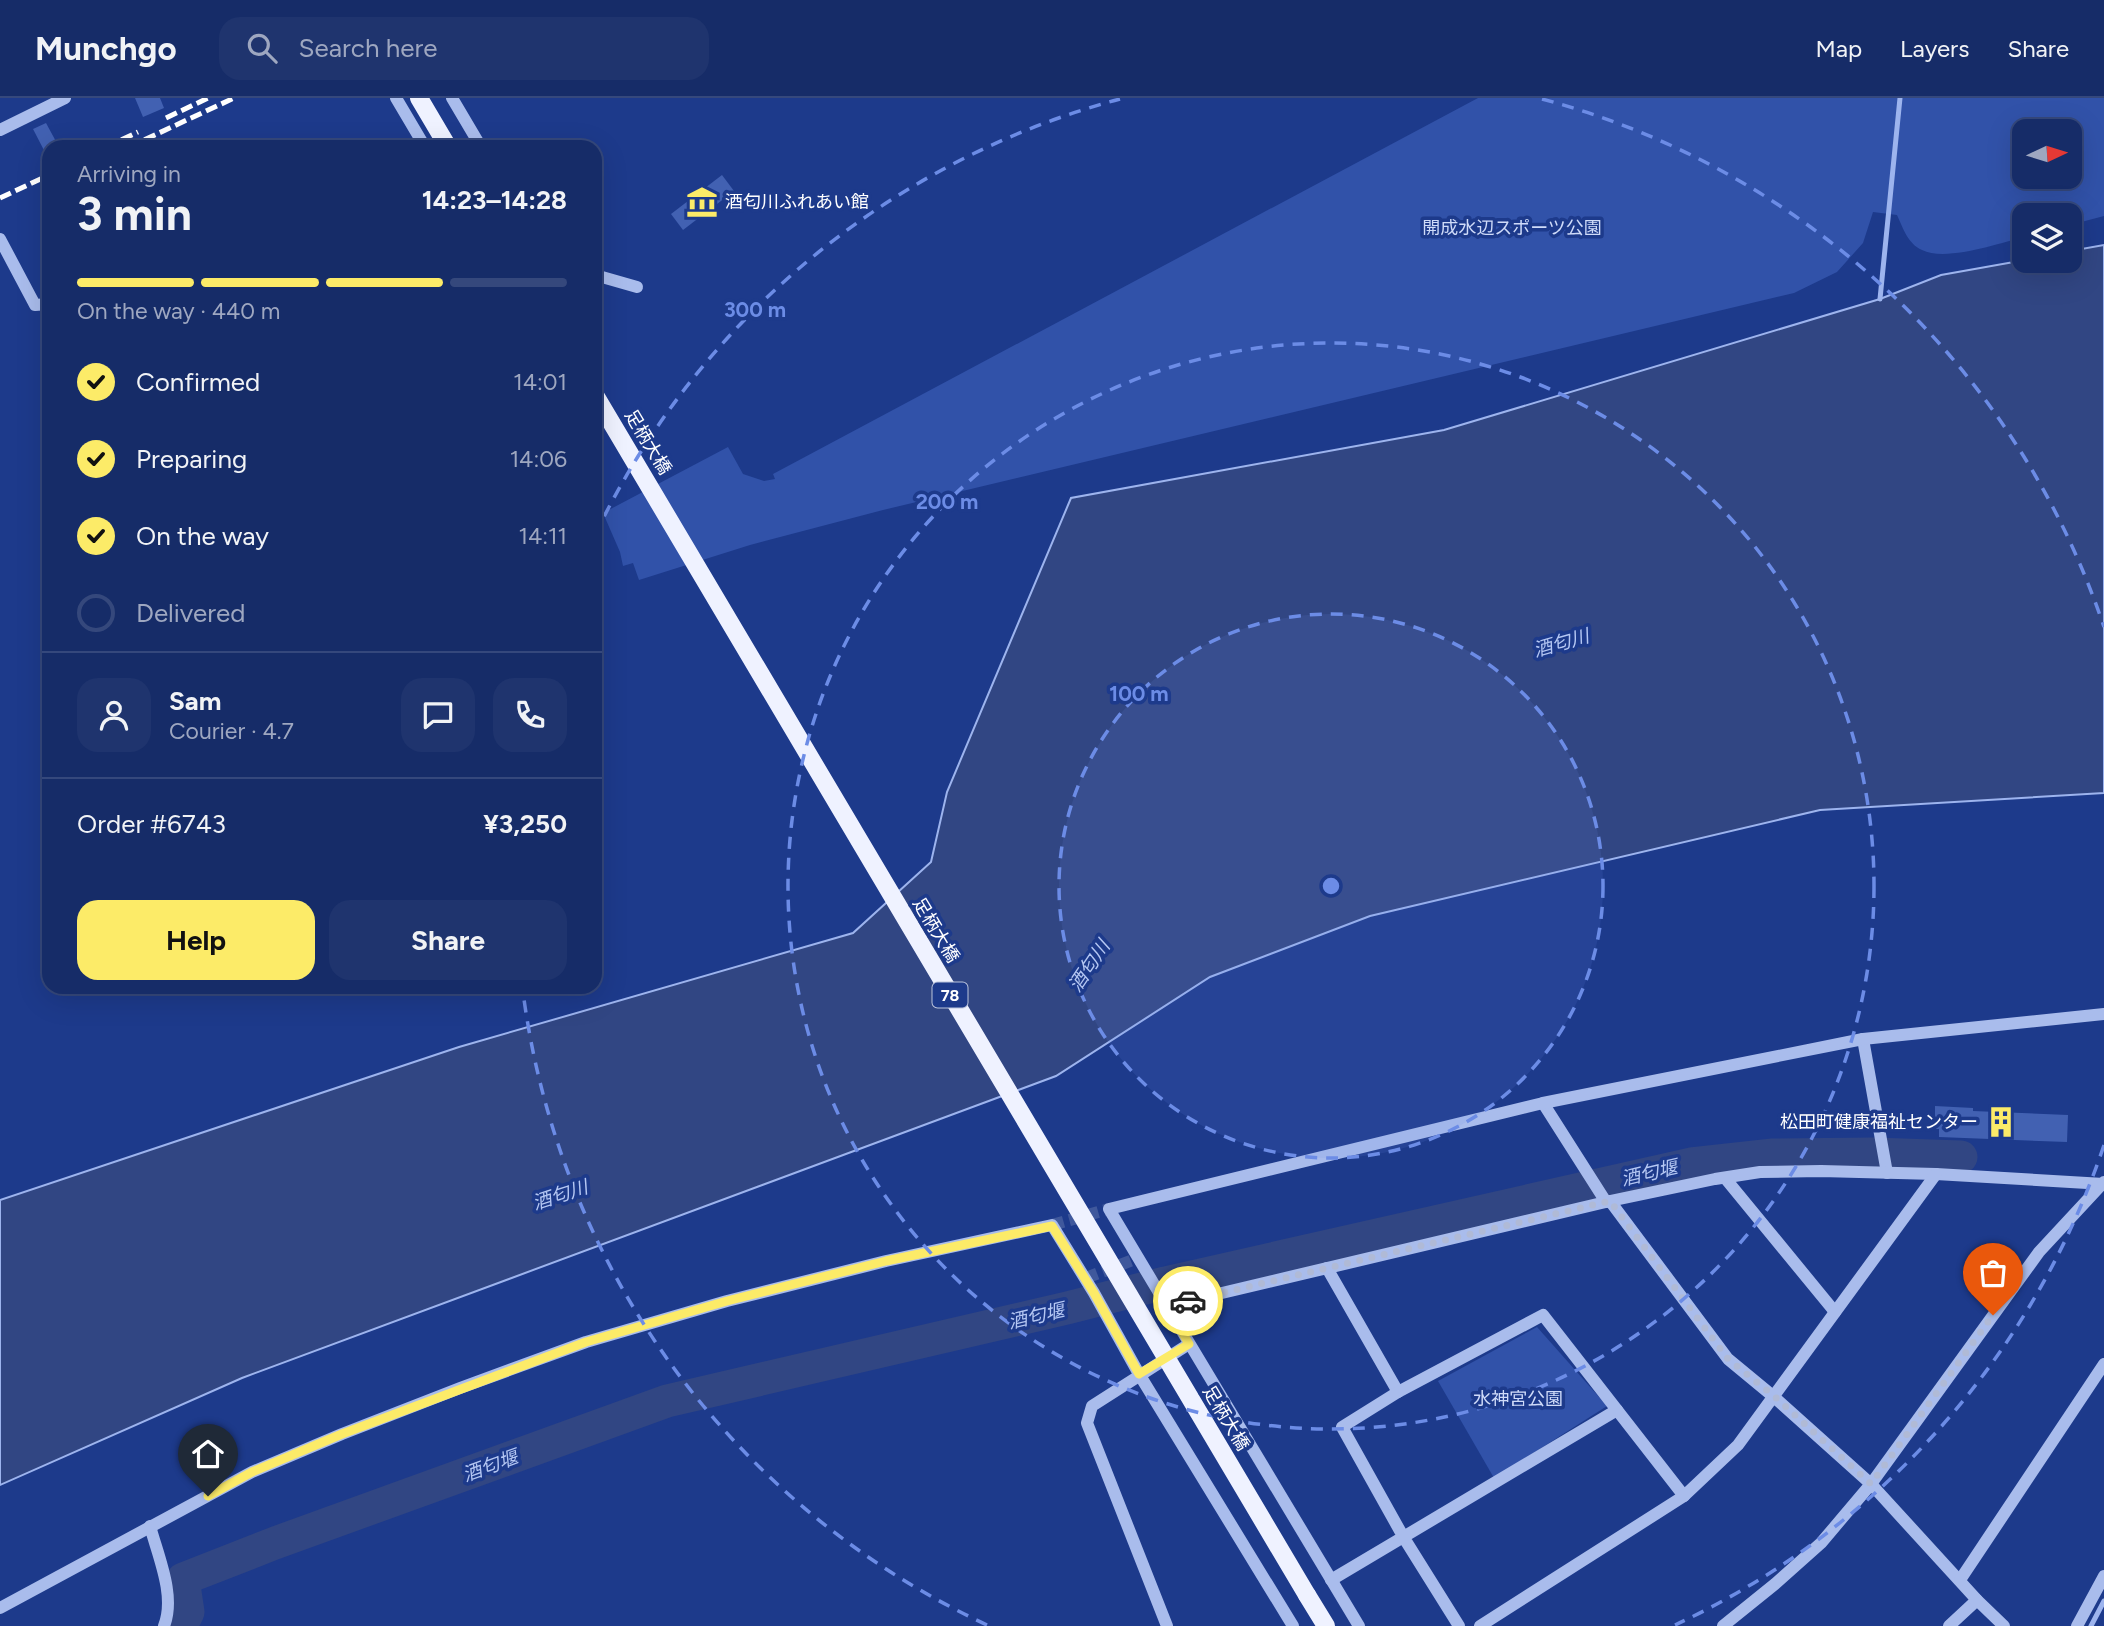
<!DOCTYPE html>
<html lang="en">
<head>
<meta charset="utf-8">
<style>
  :root { --surface:#162c68; --page:#1f346e; --text:#f1f3f6; --muted:#9ea7c0; --line:#35487c; --accent:#fceb68 }
  body { margin:0; font-family:Figtree,"Noto Sans JP",sans-serif; background:var(--page); color:var(--text); height:100vh; display:flex; flex-direction:column; font-size:26px; white-space:nowrap }
  * { box-sizing:border-box; margin:0 }
  p { font-size:23px; color:var(--muted) }
  .icon { flex:none; width:38px; height:38px; fill:none; stroke:currentColor; stroke-width:2; stroke-linecap:round; stroke-linejoin:round }
  .map { position:relative; flex:1; overflow:hidden }
  .drawer { position:absolute; left:42px; top:42px; width:560px; height:854px; display:flex; flex-direction:column; background:var(--surface); border-radius:21px; box-shadow:0 7px 28px #0002,0 0 0 2px var(--line) }
  .drawer>* { flex:none }
  .needle { width:46px; rotate:86deg }
  .controls { position:absolute; left:2012px; top:21px; display:grid; gap:14px }
  .controls a { display:grid; place-items:center; width:70px; height:70px; border-radius:14px; background:var(--surface); box-shadow:0 7px 28px #0002,0 0 0 2px var(--line); font-size:35px }
  .pin { position:absolute; display:grid; place-items:center; width:60px; height:60px; color:#fff; margin:-72px -30px; border-radius:50% 50% 50% 0; rotate:-45deg; box-shadow:0 0 7px #0007 }
  .pin .icon { rotate:45deg }
  .courier { position:absolute; display:grid; place-items:center; width:70px; height:70px; margin:-35px; border:5px solid #fceb68; border-radius:50%; background:#fff; color:#222; box-shadow:0 2px 9px #0007 }
  .overview em { font-style:normal; font-weight:700 }
  .overview div { display:flex; flex-direction:column-reverse }
  .overview { display:flex; align-items:center; justify-content:space-between; height:119px; padding:0 35px }
  h1 { font-size:46px; font-weight:700; line-height:52px }
  .bar { display:grid; grid-template-columns:repeat(4,1fr); gap:10px 7px; align-content:center; height:84px; padding:0 35px }
  .bar i { height:9px; border-radius:5px; background:var(--line) }
  .bar .on { background:var(--accent) }
  .bar p { grid-column:span 4 }
  .line { display:flex; align-items:center; gap:18px; padding:0 35px; border-top:2px solid var(--line) }
  .line div { flex:1 }
  .round { display:grid; place-items:center; flex:none; width:74px; height:74px; border-radius:21px; background:var(--page) }
  ol { padding:0 35px; list-style:none }
  li { display:flex; align-items:center; gap:21px; height:77px }
  li p { margin-inline-start:auto }
  li .icon { padding:7px; border-radius:50%; background:var(--accent); color:#111; stroke-width:4 }
  li:last-child { color:var(--muted) }
  li i { width:38px; height:38px; border:4px solid var(--line); border-radius:50% }
  .button { display:flex; gap:14px; margin-top:auto; padding:14px 35px }
  .button a { flex:1; height:80px; border-radius:21px; background:var(--accent); color:#111; font-size:28px; font-weight:700; line-height:80px; text-align:center }
  .button a+a { background:var(--page); color:var(--text) }
  header { display:flex; align-items:center; gap:42px; box-sizing:border-box; height:98px; padding:0 35px; background:var(--surface); border-bottom:2px solid var(--line) }
  header strong { font-size:33px }
  nav { display:flex; gap:38px; margin-inline-start:auto; font-size:24px }
  .search { width:490px; height:63px; background:var(--page); display:flex; align-items:center; gap:18px; box-sizing:border-box; padding:0 24px; border-radius:21px; color:var(--muted); font-size:26px }
  .map>svg:first-child { display:block }
  .green { fill:#3152a9; fill-rule:evenodd }
  .water { fill:#314683; stroke:#9db4ee; stroke-width:2 }
  .lines { fill:none; stroke-linecap:round; stroke-linejoin:round }
  .stream { stroke:#9db4ee; stroke-width:5 }
  .river { stroke:#314683; stroke-width:33 }
  .building { fill:#4261b2 }
  .minor-tunnel { stroke:#3f589c; stroke-width:12; stroke-dasharray:12 6; stroke-linecap:butt }
  .minor { stroke:#a9bcec; stroke-width:12 }
  .major { stroke:#eff2ff; stroke-width:18 }
  .rail { stroke:#fff; stroke-width:5; stroke-dasharray:12 5; stroke-linecap:butt }
  .major-bridge { stroke:#eff2ff; stroke-width:18 }
  .done { stroke:#b0bad6; stroke-width:7; stroke-dasharray:0 12.6 }
  .route { stroke:#fceb68; stroke-width:9 }
  .ring { fill:none; stroke:#6c8ce6; stroke-width:3.5; stroke-dasharray:12 9 }
  .labels { text-anchor:middle; dominant-baseline:central; stroke-width:7; stroke-linejoin:round; paint-order:stroke }
  .shield { fill:#1d3a8b; stroke:#bbc4dc; stroke-width:2 }
  .shield-label { font-size:16px; font-weight:bold; fill:#fff }
  .poi-label { font-size:18px; fill:#fff; stroke:#1d3a8b; text-anchor:start }
  .park-label { font-size:18px; fill:#cfdbf9; stroke:#1d3a8b }
  .street-label { font-size:18px; fill:#fff; stroke:#1d3a8b }
  .water-label { font-size:19px; font-style:italic; fill:#b5c7f3; stroke:#1d3a8b }
  .centre { fill:#6c8ce6; stroke:#1d3a8b; stroke-width:3.5 }
  .ring-label { font-size:21px; text-anchor:middle; font-weight:bold; fill:#6c8ce6; stroke:#1d3a8b; stroke-width:7; stroke-linejoin:round; paint-order:stroke }
</style>
</head>
<body>
<header>
<strong>Munchgo</strong>
<div class="search"><svg class="icon" aria-label="search" viewBox="0 0 24 24"><circle cx="10" cy="10" r="6"/><path d="M15 15l6 6"/></svg>Search here</div>
<nav><a>Map</a><a>Layers</a><a>Share</a></nav>
</header>
<div class="map">
<svg width="2104" height="1528" viewBox="0 0 2104 1528">
  <rect width="100%" height="100%" fill="#1d3a8b"/>
  <g class="green">
    <path d="M1478,0h626v118l-34,9v-10h-45v22c-26,6 -79,25 -103,13 -14,-6 -19,-22 -25,-35l-24,-3 -10,31 -26,29 -43,21 -911,217 -133,35 -111,35 -6,-17 -10,3 -3,-14 -17,-39 125,-66 15,27 21,7 11,-2 -2,-5zM2025,33h45v46h-45z"/>
    <path d="M1537,1229l70,79 -113,72 -56,-97z"/>
  </g>
  <path class="water" d="M2104,147v548l-284,17 -450,106 -160,61 -154,99 -814,302 -242,107v-285l459,-153 394,-114 78,-71 16,-70 124,-294 373,-68 436,-131 61,-24 84,-15 45,1v-10z"/>
  <g class="lines">
    <g class="stream">
      <path d="M1880,201l20,-201"/>
      <path d="M2091,1528l13,-25"/>
    </g>
    <path class="river" d="M181,1528l7,-14 -5,-33 92,-36 392,-142 400,-93 98,-25 526,-119 82,-9 101,-1 87,3"/>
  </g>
  <g class="building">
    <path d="M135,0h25l4,10 -21,9z"/>
    <path d="M46,25l13,24h-10v13l-16,-31z"/>
    <path d="M722,77l12,16 -51,39 -12,-16z"/>
    <path d="M1935,1008l38,2v3l95,4 -1,27 -128,-5v-8h-4z"/>
  </g>
  <g class="lines">
    <g class="minor-tunnel">
      <path d="M1052,1127l57,-16"/>
      <path d="M1086,1180l52,-20"/>
    </g>
    <g class="minor">
      <path d="M396,0l29,49"/>
      <path d="M452,0l29,49"/>
      <path d="M0,32l65,-32"/>
      <path d="M0,141l35,66 14,-1"/>
      <path d="M595,177l42,12"/>
      <path d="M1863,941l24,134"/>
      <path d="M1543,1005l63,99"/>
      <path d="M1725,1080l110,134"/>
      <path d="M1610,1103l118,158 46,38 97,87 106,116 27,26"/>
      <path d="M1327,1170l71,124"/>
      <path d="M1167,1208l-58,-97 434,-106 320,-64 241,-25"/>
      <path d="M1617,1312l67,86"/>
      <path d="M150,1428c8,30 26,70 14,100"/>
      <path d="M1331,1482l286,-170 -74,-95 -145,77 -56,35 62,111 55,88"/>
      <path d="M1960,1482l144,-216"/>
      <path d="M0,1510l252,-136 90,-38 118,-46 126,-46 141,-41 159,-40 166,-36 42,68 45,81 154,252"/>
      <path d="M1167,1528l-80,-203 5,-17 97,-62"/>
      <path d="M1359,1528l-192,-320 443,-105 105,-22 45,-7 61,-1 115,3 168,10"/>
      <path d="M1480,1528l204,-130 54,-51 198,-271"/>
      <path d="M1723,1528l52,-42 46,-41 50,-59 168,-232 65,-70"/>
      <path d="M1949,1528l28,-26"/>
      <path d="M2077,1528l27,-50"/>
    </g>
    <g class="major">
      <path d="M419,0l29,49"/>
      <path d="M1307,1497l19,31"/>
    </g>
    <g class="rail">
      <path d="M166,20l42,-20"/>
      <path d="M106,49l32,-15"/>
      <path d="M129,49l105,-49"/>
      <path d="M0,100l49,-23"/>
    </g>
    <path class="major-bridge" d="M595,297l712,1200"/>
  </g>
  <g class="lines">
    <path class="done" d="M1188,1203l422,-100 118,158 46,37 97,88 122,-169"/>
    <path class="route" d="M208,1398l44,-24 90,-38 244,-92 141,-41 159,-40 166,-35 42,67 45,81 50,-30 -22,-38 21,-5"/>
  </g>
  <circle cx="1331" cy="788" r="272" fill="#6c8ce6" fill-opacity=".12"/>
  <g class="ring">
    <circle cx="1331" cy="788" r="272"/>
    <circle cx="1331" cy="788" r="543"/>
    <path d="M2104 1047A815 815 0 0 1 1675 1527M987 1527A815 815 0 0 1 523 894M595 437A815 815 0 0 1 1120 1M1542 1A815 815 0 0 1 2104 529"/>
  </g>
  <defs>
    <symbol id="museum-bare" viewBox="-9 -9 18 18"><path d="M0-6L6-3V-2H-6V-3ZM-5-1h2V3h-2ZM-1-1h2V3h-2ZM3-1h2V3H3ZM-6 4H6V6H-6Z" fill="#fceb68" stroke="#1d3a8b" stroke-width="2.5" paint-order="stroke"/></symbol>
    <symbol id="building-bare" viewBox="-9 -9 18 18"><path d="M-4-6H4V6H1V3H-1V6H-4ZM-2.5-4.3h1.7v1.8h-1.7ZM.8-4.3h1.7v1.8H.8ZM-2.5-1h1.7V.8h-1.7ZM.8-1h1.7V.8H.8Z" fill="#fceb68" stroke="#1d3a8b" stroke-width="2.5" paint-order="stroke"/></symbol>
  </defs>
  <g fill-rule="evenodd">
    <use href="#museum-bare" x="680" y="82" width="44" height="44"/>
    <use href="#building-bare" x="1979" y="1002" width="44" height="44"/>
  </g>
  <g class="labels">
    <rect class="shield" x="932.5" y="884.5" width="35" height="25" rx="5"/>
    <g class="shield-label">
      <text x="950" y="897">78</text>
    </g>
    <g class="poi-label">
      <text x="725" y="104">酒匂川ふれあい館</text>
      <text x="1978" y="1024" text-anchor="end">松田町健康福祉センター</text>
    </g>
    <g class="park-label">
      <text x="1512" y="130">開成水辺スポーツ公園</text>
      <text x="1518" y="1301">水神宮公園</text>
    </g>
    <g class="street-label">
      <text transform="translate(648 344) rotate(59)">足柄大橋</text>
      <text transform="translate(936 832) rotate(59)">足柄大橋</text>
      <text transform="translate(1226 1320) rotate(59)">足柄大橋</text>
    </g>
    <g class="water-label">
      <text transform="translate(1561 545) rotate(-16)">酒匂川</text>
      <text transform="translate(1089 868) rotate(-56)">酒匂川</text>
      <text transform="translate(1649 1075) rotate(-13)">酒匂堰</text>
      <text transform="translate(560 1097) rotate(-18)">酒匂川</text>
      <text transform="translate(1036 1218) rotate(-13)">酒匂堰</text>
      <text transform="translate(490 1368) rotate(-20)">酒匂堰</text>
    </g>
  </g>
  <circle cx="1331" cy="788" r="10" class="centre"/>
  <g class="ring-label">
    <text x="755" y="219">300 m</text>
    <text x="947" y="411">200 m</text>
    <text x="1139" y="603">100 m</text>
  </g>
</svg>
<div class="controls">
<a><svg class="needle" viewBox="-14 -14 28 28"><path d="M0-13l5 13h-10z" fill="#e53935"/><path d="M0 13l5-13h-10z" fill="#9ea7c0"/></svg></a>
<a><svg class="icon" aria-label="layers" viewBox="0 0 24 24"><path d="M12 4l9 5-9 5-9-5zM3 14l9 5 9-5"/></svg></a>
</div>
<div class="pin" style="left:1993px;top:1217px;background:#ea580c"><svg class="icon" aria-label="bag" viewBox="0 0 24 24"><path d="M5 8h14l-1 12H6zM9 8a3 3 0 0 1 6 0"/></svg></div>
<div class="pin" style="left:208px;top:1398px;background:#1f2937"><svg class="icon" aria-label="home" viewBox="0 0 24 24"><path d="M3 11l9-7 9 7M6 9v11h12V9"/></svg></div>
<div class="courier" style="left:1188px;top:1203px"><svg class="icon" aria-label="car" viewBox="0 0 24 24"><path d="M5 17H2v-5l4-1 3-4h7l3 4 3 1v5h-3M9 17h6M6 11h13"/><circle cx="7" cy="17" r="2"/><circle cx="17" cy="17" r="2"/></svg></div>
<section class="drawer">
<div class="overview"><div><h1>3 min</h1><p>Arriving in</p></div><em>14:23–14:28</em></div>
<div class="bar"><i class="on"></i><i class="on"></i><i class="on"></i><i></i><p>On the way · 440 m</p></div>
<ol>
<li><svg class="icon" aria-label="check" viewBox="0 0 24 24"><path d="M5 12l5 5 9-10"/></svg>Confirmed<p>14:01</p></li>
<li><svg class="icon" aria-label="check" viewBox="0 0 24 24"><path d="M5 12l5 5 9-10"/></svg>Preparing<p>14:06</p></li>
<li><svg class="icon" aria-label="check" viewBox="0 0 24 24"><path d="M5 12l5 5 9-10"/></svg>On the way<p>14:11</p></li>
<li><i></i>Delivered</li>
</ol>
<div class="line" style="height:126px"><a class="round"><svg class="icon" aria-label="person" viewBox="0 0 24 24"><circle cx="12" cy="8" r="4"/><path d="M4 21q1-7 8-7t8 7"/></svg></a><div><b>Sam</b><p>Courier · 4.7</p></div><a class="round"><svg class="icon" aria-label="chat" viewBox="0 0 24 24"><path d="M4 5h16v11H9l-5 4z"/></svg></a><a class="round"><svg class="icon" aria-label="phone" viewBox="0 0 24 24"><path d="M5 4h4l2 5-3 2q2 4 5 5l2-3 5 2v4C11 20 4 13 5 4z"/></svg></a></div>
<div class="line" style="height:91px"><div>Order #6743</div><b>¥3,250</b></div>
<div class="button"><a>Help</a><a>Share</a></div>
</section>
</div>
</body>
</html>
